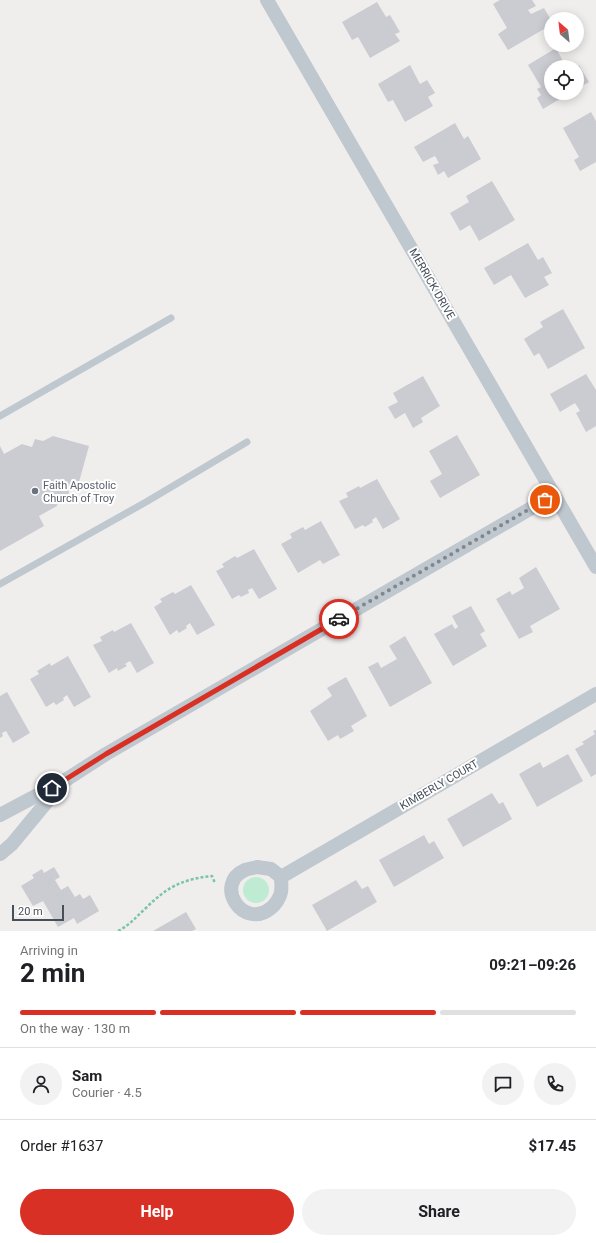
<!DOCTYPE html>
<html lang="en">
<head>
<meta charset="utf-8">
<style>
  :root { --surface:#fff; --page:#f2f2f2; --text:#202124; --muted:#757577; --line:#e0e0e0; --accent:#d93025 }
  body { margin:0; font-family:Roboto,sans-serif; background:var(--page); color:var(--text); height:100vh; display:flex; flex-direction:column; font-size:15px; white-space:nowrap }
  * { box-sizing:border-box; margin:0 }
  p { font-size:13px; color:var(--muted) }
  .icon { flex:none; width:22px; height:22px; fill:none; stroke:currentColor; stroke-width:2; stroke-linecap:round; stroke-linejoin:round }
  .map { position:relative; height:931px; overflow:hidden }
  .sheet { display:flex; flex-direction:column; background:var(--surface); flex:1 }
  .sheet>* { flex:none }
  .needle { width:26px; rotate:332deg }
  .controls { position:absolute; left:544px; top:12px; display:grid; gap:8px }
  .controls a { display:grid; place-items:center; width:40px; height:40px; border-radius:50%; background:var(--surface); box-shadow:0 2px 10px #0003; font-size:20px }
  .scale { position:absolute; left:12px; bottom:10px; width:52px; box-sizing:border-box; padding-left:4px; border:2px solid #474f59; border-top:0; font-size:11px; line-height:14px; white-space:nowrap; color:#474f59; -webkit-text-stroke:3px #fff; paint-order:stroke }
  .pin { position:absolute; display:grid; place-items:center; width:34px; height:34px; color:#fff; margin:-17px; border:2px solid #fff; border-radius:50%; box-shadow:0 1px 4px #0007 }
  .courier { position:absolute; display:grid; place-items:center; width:40px; height:40px; margin:-20px; border:3px solid #d93025; border-radius:50%; background:#fff; color:#222; box-shadow:0 1px 5px #0007 }
  .overview em { font-style:normal; font-weight:700 }
  .overview div { display:flex; flex-direction:column-reverse }
  .overview { display:flex; align-items:center; justify-content:space-between; height:68px; padding:0 20px }
  h1 { font-size:26px; font-weight:700; line-height:30px }
  .bar { display:grid; grid-template-columns:repeat(4,1fr); gap:6px 4px; align-content:center; height:48px; padding:0 20px }
  .bar i { height:5px; border-radius:3px; background:var(--line) }
  .bar .selected { background:var(--accent) }
  .bar p { grid-column:span 4 }
  .line { display:flex; align-items:center; gap:10px; padding:0 20px; border-top:1px solid var(--line) }
  .line div { flex:1 }
  .round { display:grid; place-items:center; flex:none; width:42px; height:42px; border-radius:21px; background:var(--page) }
  .primary-button { display:flex; gap:8px; margin-top:auto; padding:8px 20px }
  .primary-button a { flex:1; height:46px; border-radius:24px; background:var(--accent); color:#fff; font-size:16px; font-weight:700; line-height:46px; text-align:center }
  .primary-button a+a { background:var(--page); color:var(--text) }
  .map>svg:first-child { display:block }
  .green { fill:#beebd2 }
  .building { fill:#caccd2 }
  .lines { fill:none; stroke-linecap:round; stroke-linejoin:round }
  .path { stroke:#79c6a5; stroke-width:2.5; stroke-dasharray:3 2; stroke-linecap:butt }
  .service { stroke:#bfc7cf; stroke-width:7 }
  .minor { stroke:#bfc7cf; stroke-width:14 }
  .done { stroke:#82878d; stroke-width:4; stroke-dasharray:0 7.2 }
  .route { stroke:#d93025; stroke-width:5 }
  .worship-dot { fill:#6b7280; stroke:#fff; stroke-width:1.5 }
  .labels { text-anchor:middle; dominant-baseline:central; stroke-width:4; stroke-linejoin:round; paint-order:stroke }
  .street-label { font-size:11px; fill:#474f59; stroke:#fff }
  .worship-label { font-size:11px; fill:#5b616d; stroke:#fff; text-anchor:start }
</style>
</head>
<body>
<div class="map">
<svg width="596" height="931" viewBox="0 0 596 931">
  <rect width="100%" height="100%" fill="#f0eeed"/>
  <circle class="green" cx="256" cy="890" r="13"/>
  <g class="building">
    <path d="M500,0h32l4,6 -8,4 3,4 13,-6 7,12v5l-43,25 -10,-16 9,-6 -14,-24z"/>
    <path d="M377,2l9,15 4,-2 10,17 -5,2 5,7 -30,17 -12,-21 -6,3 -10,-18z"/>
    <path d="M556,48l10,19h-15v26h19l-27,16 -6,-11 4,-3 -4,-6 4,-2 -13,-22z"/>
    <path d="M410,65l10,19 7,-4 8,13 -7,4 5,9 -28,16 -12,-22 -5,2 -10,-18z"/>
    <path d="M579,65l10,17 -12,7v-22z"/>
    <path d="M591,112l5,9v41l-16,9 -6,-11 5,-3 -16,-29z"/>
    <path d="M455,123l9,16 4,-3 13,23 -33,19 -4,-7 -6,4 -5,-10 6,-2 -4,-7 -12,6 -9,-15z"/>
    <path d="M492,181l23,39 -36,21 -9,-16 -10,6 -10,-18 19,-11 -3,-6z"/>
    <path d="M528,243l10,17 5,-3 9,16 -8,4 5,8 -24,13 -14,-23 -17,10 -10,-17z"/>
    <path d="M563,309l22,39 -37,21 -9,-16 -5,3 -10,-17 19,-12 -3,-5z"/>
    <path d="M586,374l10,16v36l-10,6 -10,-19 4,-2 -5,-8 -15,9 -10,-18z"/>
    <path d="M423,376l17,30 -19,12 2,4 -10,6 -8,-15 -10,6 -7,-12 10,-5 -5,-9z"/>
    <path d="M457,435l23,40 -40,23 -10,-17 12,-7 -13,-23z"/>
    <path d="M53,436l36,10 -10,36 -9,5 -2,9 -9,-2 -2,12 -18,10 5,10 -44,25v-105l4,8 18,-10 10,3 3,-8 8,2z"/>
    <path d="M377,479l23,40 -17,10 -7,-12 -4,3 1,2 -8,5 -2,-2 -8,4 -16,-28 9,-4 -2,-4 13,-7 1,2z"/>
    <path d="M321,521l19,34 -17,9 -3,-4 -22,13 -17,-29 11,-6 -2,-4 13,-7 2,3z"/>
    <path d="M254,549l23,40 -18,10 -7,-11 -4,2 1,3 -8,4 -2,-2 -7,4 -16,-28 8,-4 -2,-3 13,-8 2,2z"/>
    <path d="M536,567l24,42 -30,17 3,6 -14,7 -23,-40 14,-8 2,4 12,-7 -5,-10z"/>
    <path d="M191,585l24,40 -18,10 -7,-12 -4,3 1,2 -8,5 -2,-3 -7,5 -16,-28 8,-5 -2,-3 13,-7 2,2z"/>
    <path d="M471,606l14,25 -5,3 7,12 -34,20 -19,-32 18,-10 3,5 3,-2 -6,-11z"/>
    <path d="M131,623l23,40 -17,10 -7,-12 -5,3 2,2 -9,5 -1,-3 -8,5 -16,-28 9,-4 -2,-4 13,-7 1,2z"/>
    <path d="M405,636l27,47 -42,24 -22,-40 10,-5 3,6 16,-9 -8,-13z"/>
    <path d="M68,656l23,41 -17,10 -7,-12 -4,3 1,2 -8,5 -2,-3 -8,5 -16,-28 9,-5 -2,-3 13,-8 1,3z"/>
    <path d="M346,677l21,39 -16,10 3,5 -14,8 -2,-4 -10,6 -18,-30 22,-15 -5,-8z"/>
    <path d="M7,692l23,41 -17,10 -7,-12 -4,2 1,3 -3,2v-42z"/>
    <path d="M596,730v44l-5,3 -16,-28 9,-5 -2,-2 13,-8 -2,-3z"/>
    <path d="M568,754l15,27 -46,26 -18,-33 21,-12 3,6z"/>
    <path d="M492,793l7,11 4,-2 9,17 -49,28 -16,-28z"/>
    <path d="M424,835l5,9 5,-3 10,17 -50,29 -15,-27z"/>
    <path d="M54,867l6,10 -5,3 6,10 7,-4 7,11 5,-3 3,5 7,-4 9,16 -22,13 -3,-6 -16,9 -15,-26 -10,5 -12,-20 13,-8 -2,-3 10,-6 2,4z"/>
    <path d="M356,880l6,9 6,-3 9,16 -50,29 -15,-26z"/>
    <path d="M186,912l10,17 -4,2h-39z"/>
  </g>
  <g class="lines">
    <path class="path" d="M118,931c12,-6 19,-15 29,-24 20,-20 36,-28 65,-31l3,7"/>
    <g class="service">
      <path d="M0,416l171,-98"/>
      <path d="M0,584l146,-82 101,-60"/>
    </g>
    <g class="minor">
      <path d="M267,0l329,567"/>
      <path d="M0,815l64,-34 42,-27 448,-259"/>
      <path d="M0,854l12,-10 47,-57"/>
      <path d="M257,867l14,2 10,8c0,5 1,10 0,15 -1,6 -6,13 -10,16 -28,23 -58,-24 -26,-38 3,-1 8,-2 12,-3z"/>
      <path d="M281,877l315,-183"/>
    </g>
  </g>
  <g class="lines">
    <path class="done" d="M339,619l206,-119"/>
    <path class="route" d="M52,788l54,-34 233,-135"/>
  </g>
  <circle class="worship-dot" cx="35" cy="491" r="4"/>
  <g class="labels">
    <g class="street-label">
      <text transform="translate(432 284) rotate(60)">MERRICK DRIVE</text>
      <text transform="translate(439 785) rotate(-30)">KIMBERLY COURT</text>
    </g>
    <g class="worship-label">
      <text x="43" y="485">Faith Apostolic<tspan x="43" dy="13">Church of Troy</tspan></text>
    </g>
  </g>
</svg>
<div class="controls">
<a><svg class="needle" viewBox="-14 -14 28 28"><path d="M0-13l5 13h-10z" fill="#e53935"/><path d="M0 13l5-13h-10z" fill="#757577"/></svg></a>
<a><svg class="icon" aria-label="locate" viewBox="0 0 24 24"><circle cx="12" cy="12" r="6"/><path d="M12 2v4M12 18v4M2 12h4M18 12h4"/></svg></a>
</div>
<div class="scale">20 m</div>
<div class="pin" style="left:545px;top:500px;background:#ea580c"><svg class="icon" aria-label="bag" viewBox="0 0 24 24"><path d="M5 8h14l-1 12H6zM9 8a3 3 0 0 1 6 0"/></svg></div>
<div class="pin" style="left:52px;top:788px;background:#1f2937"><svg class="icon" aria-label="home" viewBox="0 0 24 24"><path d="M3 11l9-7 9 7M6 9v11h12V9"/></svg></div>
<div class="courier" style="left:339px;top:619px"><svg class="icon" aria-label="car" viewBox="0 0 24 24"><path d="M5 17H2v-5l4-1 3-4h7l3 4 3 1v5h-3M9 17h6M6 11h13"/><circle cx="7" cy="17" r="2"/><circle cx="17" cy="17" r="2"/></svg></div>
</div>
<section class="sheet">
<div class="overview"><div><h1>2 min</h1><p>Arriving in</p></div><em>09:21–09:26</em></div>
<div class="bar"><i class="selected"></i><i class="selected"></i><i class="selected"></i><i></i><p>On the way · 130 m</p></div>
<div class="line" style="height:72px"><a class="round"><svg class="icon" aria-label="person" viewBox="0 0 24 24"><circle cx="12" cy="8" r="4"/><path d="M4 21q1-7 8-7t8 7"/></svg></a><div><b>Sam</b><p>Courier · 4.5</p></div><a class="round"><svg class="icon" aria-label="chat" viewBox="0 0 24 24"><path d="M4 5h16v11H9l-5 4z"/></svg></a><a class="round"><svg class="icon" aria-label="phone" viewBox="0 0 24 24"><path d="M5 4h4l2 5-3 2q2 4 5 5l2-3 5 2v4C11 20 4 13 5 4z"/></svg></a></div>
<div class="line" style="height:52px"><div>Order #1637</div><b>$17.45</b></div>
<div class="primary-button"><a>Help</a><a>Share</a></div>
</section>
</body>
</html>
